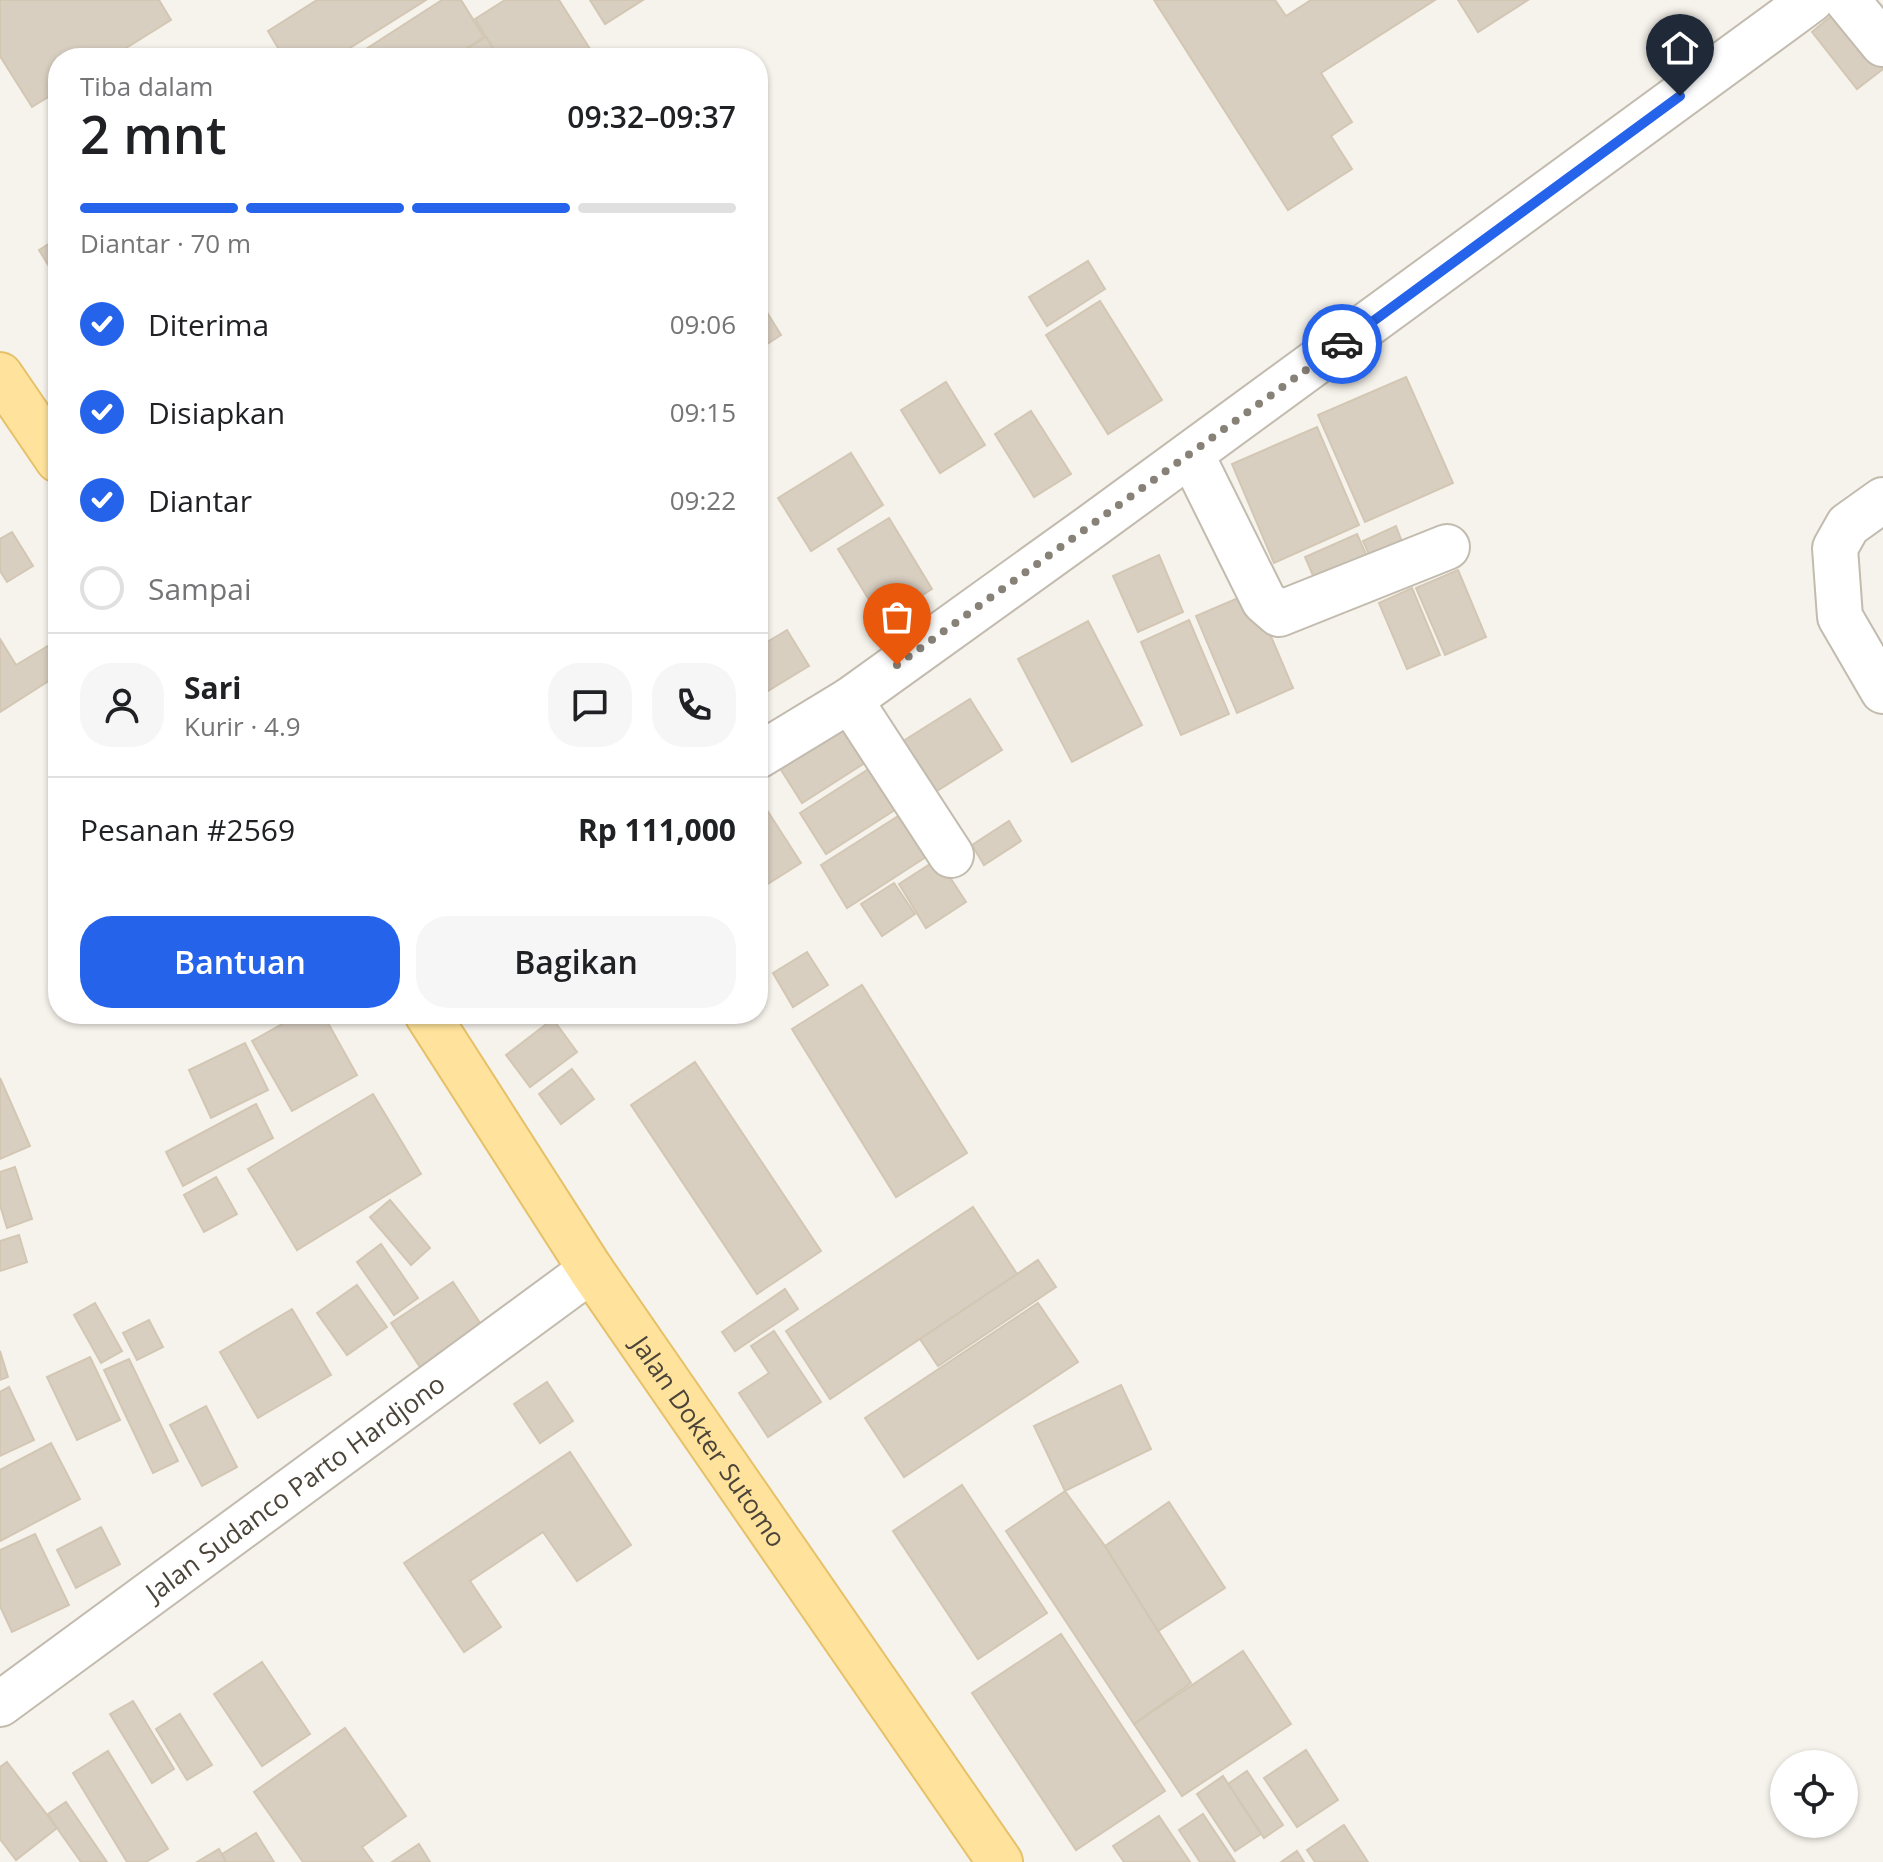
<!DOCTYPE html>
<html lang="id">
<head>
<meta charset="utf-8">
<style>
  :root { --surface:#fff; --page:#f6f6f6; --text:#202124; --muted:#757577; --line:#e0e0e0; --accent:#2563eb }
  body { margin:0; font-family:"Open Sans",sans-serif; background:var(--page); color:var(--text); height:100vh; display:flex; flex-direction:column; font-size:30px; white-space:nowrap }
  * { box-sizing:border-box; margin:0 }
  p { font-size:26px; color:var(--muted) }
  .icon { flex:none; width:44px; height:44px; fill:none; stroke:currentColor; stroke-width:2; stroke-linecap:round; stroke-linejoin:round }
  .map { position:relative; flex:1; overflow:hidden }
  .drawer { position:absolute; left:48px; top:48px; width:720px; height:976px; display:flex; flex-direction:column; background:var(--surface); border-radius:32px; box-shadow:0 2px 6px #0004 }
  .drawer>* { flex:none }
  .fabs { position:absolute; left:1770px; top:1750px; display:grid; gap:16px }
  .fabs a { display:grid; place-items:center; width:88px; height:88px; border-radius:50%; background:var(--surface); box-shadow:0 2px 6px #0004; font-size:40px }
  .pin { position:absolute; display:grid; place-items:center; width:68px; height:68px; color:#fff; margin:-82px -34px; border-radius:50% 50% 50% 0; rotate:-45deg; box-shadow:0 0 8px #0007 }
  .pin .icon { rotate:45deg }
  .courier { position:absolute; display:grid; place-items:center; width:80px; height:80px; margin:-40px; border:6px solid #2563eb; border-radius:50%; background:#fff; color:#222; box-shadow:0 2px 10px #0007 }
  .head em { font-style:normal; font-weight:600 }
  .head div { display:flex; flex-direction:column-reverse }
  .head { display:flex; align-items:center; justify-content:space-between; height:136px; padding:0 32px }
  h1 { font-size:52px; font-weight:600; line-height:60px }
  .bar { display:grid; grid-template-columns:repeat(4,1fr); gap:12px 8px; align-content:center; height:96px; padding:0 32px }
  .bar i { height:10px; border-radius:6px; background:var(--line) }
  .bar .on { background:var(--accent) }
  .bar p { grid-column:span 4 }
  .line { display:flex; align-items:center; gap:20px; padding:0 32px; border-top:2px solid var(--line) }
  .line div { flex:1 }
  .round { display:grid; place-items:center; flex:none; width:84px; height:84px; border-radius:32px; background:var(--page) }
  ol { padding:0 32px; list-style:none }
  li { display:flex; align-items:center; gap:24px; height:88px }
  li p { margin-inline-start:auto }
  li .icon { padding:8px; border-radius:50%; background:var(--accent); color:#fff; stroke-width:4 }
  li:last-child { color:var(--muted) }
  li i { width:44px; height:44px; border:4px solid var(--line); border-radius:50% }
  .cta { display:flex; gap:16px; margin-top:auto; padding:16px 32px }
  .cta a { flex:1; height:92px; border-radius:32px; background:var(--accent); color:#fff; font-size:32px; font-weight:600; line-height:92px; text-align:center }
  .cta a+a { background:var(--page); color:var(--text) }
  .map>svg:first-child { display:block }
  .building { fill:#d8cfc1; stroke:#d3c7b4; stroke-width:2 }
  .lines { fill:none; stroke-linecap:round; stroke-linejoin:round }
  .minor-casing { stroke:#c2bbae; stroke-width:48 }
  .major-casing { stroke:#e6c16a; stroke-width:48 }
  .minor { stroke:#fff; stroke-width:44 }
  .major { stroke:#ffe39c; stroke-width:44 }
  .done { stroke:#878178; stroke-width:8; stroke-dasharray:0 14.4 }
  .route { stroke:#2563eb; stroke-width:10 }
  .labels { text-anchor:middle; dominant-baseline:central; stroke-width:6; stroke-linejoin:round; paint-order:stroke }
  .street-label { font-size:26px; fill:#4b4439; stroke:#fff }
</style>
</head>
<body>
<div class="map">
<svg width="1883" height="1862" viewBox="0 0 1883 1862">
  <rect width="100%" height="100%" fill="#f6f3ec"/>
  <g class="building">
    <path d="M0,0h159l12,20 -61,38h-52v33l-26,16 -32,-51z"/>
    <path d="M317,0h109l-92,58h-50l-16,-27z"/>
    <path d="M442,0h19l23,37 -33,21h-99z"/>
    <path d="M505,0h54l31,49 -14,9h-77l-24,-39z"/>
    <path d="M590,0h53l-38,24z"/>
    <path d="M1154,0h121l11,16 25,-16h124l-114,73 31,49 -21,14 21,33 -64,41z"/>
    <path d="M1458,0h70l-50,32z"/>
    <path d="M1842,7l41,52v10l-26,20 -45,-57z"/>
    <path d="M486,37l13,21h-46z"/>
    <path d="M58,238v43l-19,-31z"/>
    <path d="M1088,261l17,28 -58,37 -18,-29z"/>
    <path d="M758,298l23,37 -23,15z"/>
    <path d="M1100,301l62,99 -54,34 -62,-99z"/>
    <path d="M1406,377l47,106 -88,39 -47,-107z"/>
    <path d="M946,382l39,63 -45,28 -39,-63z"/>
    <path d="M1031,411l40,63 -37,23 -39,-63z"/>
    <path d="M1317,427l42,98 -85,38 -42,-99z"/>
    <path d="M851,453l32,52 -72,46 -33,-53z"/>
    <path d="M889,518l43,71 -50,32 -44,-72z"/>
    <path d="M1396,526l11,29 -32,13 -12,-27z"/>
    <path d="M12,532l21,34 -26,16 -7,-11v-32z"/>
    <path d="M1357,534l16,36 -52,24 -16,-37z"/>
    <path d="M1159,555l24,57 -45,20 -25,-56z"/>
    <path d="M1458,570l28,67 -41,18 -29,-67z"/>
    <path d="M1412,588l28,67 -33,14 -28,-66z"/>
    <path d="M1252,592l41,96 -56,25 -41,-97z"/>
    <path d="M1189,620l40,94 -48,21 -40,-93z"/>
    <path d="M1088,621l54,104 -70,37 -54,-103z"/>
    <path d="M758,628l9,14 20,-12 22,36 -51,31z"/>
    <path d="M0,639l16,26 42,-25v35l-58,37z"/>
    <path d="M970,699l32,51 -70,44 -32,-51z"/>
    <path d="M847,722l24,37 -69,44 -24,-38z"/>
    <path d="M872,767l26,41 -72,46 -26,-41z"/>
    <path d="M758,796l43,67 -43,27z"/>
    <path d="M900,815l26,42 -79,51 -26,-43z"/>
    <path d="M1009,821l12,20 -37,24 -12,-20z"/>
    <path d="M938,859l28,43 -40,26 -27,-44z"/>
    <path d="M894,883l21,31 -33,22 -21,-32z"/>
    <path d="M807,952l21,33 -35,22 -20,-34z"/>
    <path d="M862,985l105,168 -71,44 -104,-168z"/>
    <path d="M300,1014h23l34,61 -65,36 -40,-70z"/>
    <path d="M553,1019l24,33 -47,35 -24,-32z"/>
    <path d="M245,1043l23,47 -57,28 -22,-48z"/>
    <path d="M695,1062l126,189 -64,43 -126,-189z"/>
    <path d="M572,1069l22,30 -33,25 -22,-30z"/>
    <path d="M0,1078l30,68 -30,13z"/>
    <path d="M373,1094l48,80 -124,76 -49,-81z"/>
    <path d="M256,1104l17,34 -90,48 -17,-34z"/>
    <path d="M15,1167l17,52 -25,9 -7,-23v-33z"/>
    <path d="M216,1177l21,37 -33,18 -20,-37z"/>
    <path d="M390,1200l40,48 -19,17 -41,-48z"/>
    <path d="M973,1207l44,67 -187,125 -44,-68z"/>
    <path d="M19,1235l8,27 -27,9v-30z"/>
    <path d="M381,1244l37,54 -24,17 -37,-53z"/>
    <path d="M1038,1260l18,27 -118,79 -18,-27z"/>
    <path d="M453,1282l29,44 -62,41 -29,-44z"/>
    <path d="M357,1285l30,42 -40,28 -30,-42z"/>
    <path d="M785,1289l13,20 -63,42 -13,-19z"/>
    <path d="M95,1303l27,48 -21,12 -27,-48z"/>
    <path d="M1038,1303l40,59 -174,115 -39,-59z"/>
    <path d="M292,1309l39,66 -73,43 -38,-66z"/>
    <path d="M149,1320l14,27 -26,13 -14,-27z"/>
    <path d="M774,1331l47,71 -53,35 -29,-44 30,-20 -18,-27z"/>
    <path d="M0,1351l8,26 -8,3z"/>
    <path d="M90,1357l30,63 -43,20 -30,-63z"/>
    <path d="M129,1359l49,102 -25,12 -49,-103z"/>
    <path d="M547,1382l26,39 -33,22 -26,-39z"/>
    <path d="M1121,1385l30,64 -86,42 -31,-65z"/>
    <path d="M9,1387l25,53 -34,16v-64z"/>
    <path d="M206,1406l31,61 -35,19 -32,-61z"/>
    <path d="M51,1443l29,56 -80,42v-71z"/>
    <path d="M570,1452l61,93 -54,36 -34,-49 -73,49 31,46 -37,25 -60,-89z"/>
    <path d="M962,1485l85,128 -69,46 -85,-128z"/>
    <path d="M1065,1491l40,55 86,137 -57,41 -128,-193z"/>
    <path d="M1169,1502l56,86 -67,43 -53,-85z"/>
    <path d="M101,1527l19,37 -44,24 -19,-38z"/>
    <path d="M35,1534l34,71 -57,27 -12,-26v-56z"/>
    <path d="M1061,1634l104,157 -89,59 -104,-157z"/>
    <path d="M1243,1651l48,73 -109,72 -48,-72z"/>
    <path d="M262,1662l48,72 -48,32 -48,-72z"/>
    <path d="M133,1701l41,68 -22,14 -42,-69z"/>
    <path d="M180,1714l32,51 -25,15 -31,-51z"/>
    <path d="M345,1728l61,88 -44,31 11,15h-70l-49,-70z"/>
    <path d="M1306,1750l32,50 -41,27 -33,-49z"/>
    <path d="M108,1751l60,98 -22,13h-19l-54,-89z"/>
    <path d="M7,1762l50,66 -41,32 -16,-21v-72z"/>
    <path d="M1247,1771l36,54 -19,13 -36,-54z"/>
    <path d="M1223,1776l38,58 -26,17 -38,-57z"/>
    <path d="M66,1802l41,60h-26l-24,-34 -9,-14z"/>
    <path d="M1203,1814l32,48h-35l-21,-32z"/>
    <path d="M1159,1816l31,46h-66l-11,-16z"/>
    <path d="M1344,1825l24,37h-53l-8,-12z"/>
    <path d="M256,1833l18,29h-48l-4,-8z"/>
    <path d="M419,1844l11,18h-38z"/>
    <path d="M219,1849l7,13h-29z"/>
    <path d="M1297,1851l7,11h-23z"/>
  </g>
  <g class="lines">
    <defs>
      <g id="minor">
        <path d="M1847,0l36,44"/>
        <path d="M1191,454l73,147 15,13 168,-67"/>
        <path d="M1883,500l-35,25 -13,23 5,69 43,74"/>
        <path d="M850,700l101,155"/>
        <path d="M758,756l92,-56 242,-174 719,-526"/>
        <path id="s1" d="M0,1704l591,-434"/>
      </g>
      <g id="major">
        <path d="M0,375l58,85"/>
        <path id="s2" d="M427,1014l164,256 409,592"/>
      </g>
    </defs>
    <use href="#minor" class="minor-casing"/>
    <use href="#major" class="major-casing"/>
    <use href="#minor" class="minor"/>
    <use href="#major" class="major"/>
  </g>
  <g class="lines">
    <path class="done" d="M897,665l445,-321"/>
    <path class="route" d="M1342,344l338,-248"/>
  </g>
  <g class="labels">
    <g class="street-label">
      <text stroke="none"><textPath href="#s2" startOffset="512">Jalan Dokter Sutomo</textPath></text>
      <text stroke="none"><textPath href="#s1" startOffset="366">Jalan Sudanco Parto Hardjono</textPath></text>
    </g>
  </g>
</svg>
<div class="fabs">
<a><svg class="icon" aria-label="locate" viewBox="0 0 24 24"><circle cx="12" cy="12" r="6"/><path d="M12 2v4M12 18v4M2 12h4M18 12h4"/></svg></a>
</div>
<div class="pin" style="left:897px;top:665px;background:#ea580c"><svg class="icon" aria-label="bag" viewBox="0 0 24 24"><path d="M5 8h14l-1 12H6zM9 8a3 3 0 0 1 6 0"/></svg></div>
<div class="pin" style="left:1680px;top:96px;background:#1f2937"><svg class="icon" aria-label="home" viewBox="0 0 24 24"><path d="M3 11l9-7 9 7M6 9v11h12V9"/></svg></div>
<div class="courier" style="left:1342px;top:344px"><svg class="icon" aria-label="car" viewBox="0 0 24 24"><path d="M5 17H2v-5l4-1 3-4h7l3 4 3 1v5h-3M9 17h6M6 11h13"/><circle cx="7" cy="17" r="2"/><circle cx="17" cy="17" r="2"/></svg></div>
<section class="drawer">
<div class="head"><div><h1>2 mnt</h1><p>Tiba dalam</p></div><em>09:32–09:37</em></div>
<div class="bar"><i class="on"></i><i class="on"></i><i class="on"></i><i></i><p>Diantar · 70 m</p></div>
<ol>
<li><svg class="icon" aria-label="check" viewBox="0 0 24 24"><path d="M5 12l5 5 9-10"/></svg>Diterima<p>09:06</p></li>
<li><svg class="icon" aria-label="check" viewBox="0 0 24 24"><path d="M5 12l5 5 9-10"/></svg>Disiapkan<p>09:15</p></li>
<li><svg class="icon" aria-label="check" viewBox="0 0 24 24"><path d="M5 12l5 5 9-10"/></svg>Diantar<p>09:22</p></li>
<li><i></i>Sampai</li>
</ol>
<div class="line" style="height:144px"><a class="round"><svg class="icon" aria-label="person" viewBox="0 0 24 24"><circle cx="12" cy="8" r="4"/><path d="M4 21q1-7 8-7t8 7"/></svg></a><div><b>Sari</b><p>Kurir · 4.9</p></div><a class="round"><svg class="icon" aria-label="chat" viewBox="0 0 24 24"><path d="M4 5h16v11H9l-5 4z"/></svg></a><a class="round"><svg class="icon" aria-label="phone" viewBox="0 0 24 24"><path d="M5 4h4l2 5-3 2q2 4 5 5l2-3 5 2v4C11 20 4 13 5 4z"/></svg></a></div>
<div class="line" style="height:104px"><div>Pesanan #2569</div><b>Rp 111,000</b></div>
<div class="cta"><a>Bantuan</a><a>Bagikan</a></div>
</section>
</div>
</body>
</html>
